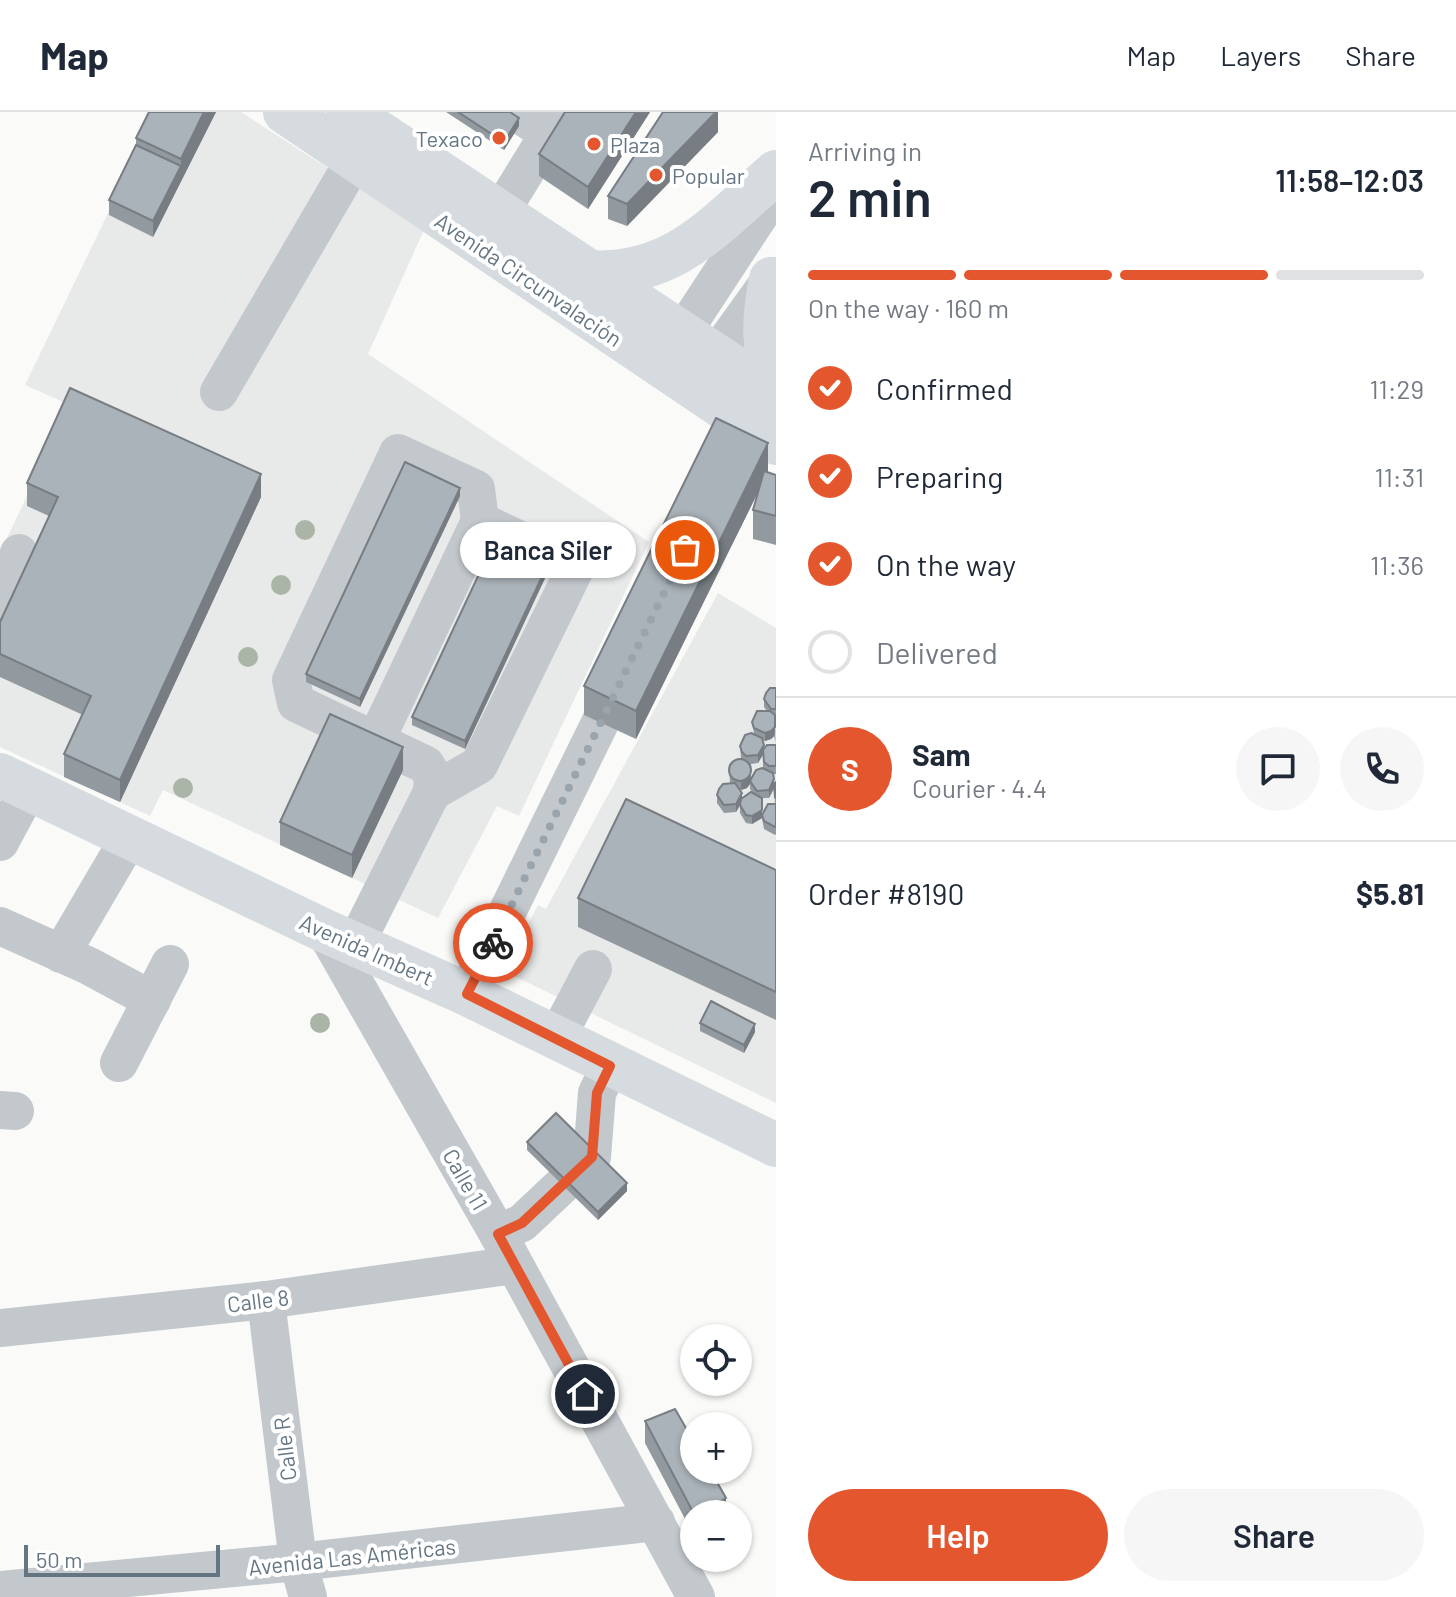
<!DOCTYPE html>
<html lang="en">
<head>
<meta charset="utf-8">
<style>
  :root { --surface:#fff; --page:#f6f6f7; --text:#1f2937; --muted:#747a83; --line:#e0e1e3; --accent:#e4572e }
  body { margin:0; font-family:Barlow,sans-serif; background:var(--page); color:var(--text); height:100vh; display:flex; flex-direction:column; font-size:30px; white-space:nowrap }
  * { box-sizing:border-box; margin:0 }
  p { font-size:26px; color:var(--muted) }
  .icon { flex:none; width:44px; height:44px; fill:none; stroke:currentColor; stroke-width:2; stroke-linecap:round; stroke-linejoin:round }
  .map { position:relative; flex:1; overflow:hidden }
  .drawer { display:flex; flex-direction:column; background:var(--surface); width:680px }
  .drawer>* { flex:none }
  .tools { position:absolute; left:680px; top:1212px; display:grid; gap:16px }
  .tools a { display:grid; place-items:center; width:72px; height:72px; border-radius:50%; background:var(--surface); box-shadow:0 2px 6px #0004; font-size:40px }
  .scale { position:absolute; left:24px; bottom:20px; width:196px; box-sizing:border-box; padding-left:8px; border:4px solid #657683; border-top:0; font-size:22px; line-height:28px; white-space:nowrap; color:#657683; -webkit-text-stroke:6px #fff; paint-order:stroke }
  .pin { position:absolute; display:grid; place-items:center; width:68px; height:68px; color:#fff; margin:-34px; border:4px solid #fff; border-radius:50%; box-shadow:0 2px 8px #0007 }
  .courier { position:absolute; display:grid; place-items:center; width:80px; height:80px; margin:-40px; border:6px solid #e4572e; border-radius:50%; background:#fff; color:#222; box-shadow:0 2px 10px #0007 }
  .bubble { position:absolute; height:56px; border-radius:28px; background:var(--surface); box-shadow:0 2px 6px #0004; font-size:26px; font-weight:600; line-height:56px; text-align:center }
  .headline em { font-style:normal; font-weight:600 }
  .headline div { display:flex; flex-direction:column-reverse }
  .headline { display:flex; align-items:center; justify-content:space-between; height:136px; padding:0 32px }
  h1 { font-size:52px; font-weight:600; line-height:60px }
  .bar { display:grid; grid-template-columns:repeat(4,1fr); gap:12px 8px; align-content:center; height:96px; padding:0 32px }
  .bar i { height:10px; border-radius:6px; background:var(--line) }
  .bar .on { background:var(--accent) }
  .bar p { grid-column:span 4 }
  .line { display:flex; align-items:center; gap:20px; padding:0 32px; border-top:2px solid var(--line) }
  .line div { flex:1 }
  .round { display:grid; place-items:center; flex:none; width:84px; height:84px; border-radius:42px; background:var(--page) }
  ol { padding:0 32px; list-style:none }
  li { display:flex; align-items:center; gap:24px; height:88px }
  li p { margin-inline-start:auto }
  li .icon { padding:8px; border-radius:50%; background:var(--accent); color:#fff; stroke-width:4 }
  li:last-child { color:var(--muted) }
  li i { width:44px; height:44px; border:4px solid var(--line); border-radius:50% }
  .button { display:flex; gap:16px; margin-top:auto; padding:16px 32px }
  .button a { flex:1; height:92px; border-radius:48px; background:var(--accent); color:#fff; font-size:32px; font-weight:600; line-height:92px; text-align:center }
  .button a+a { background:var(--page); color:var(--text) }
  header { display:flex; align-items:center; gap:48px; box-sizing:border-box; height:112px; padding:0 40px; background:var(--surface); border-bottom:2px solid var(--line) }
  header strong { font-size:38px }
  nav { display:flex; gap:44px; margin-inline-start:auto; font-size:28px }
  main { display:flex; flex:1; min-height:0 }
  .map>svg:first-child { display:block }
  .built { fill:#e8e9e9 }
  .lines { fill:none; stroke-linecap:round; stroke-linejoin:round }
  .minor { stroke:#c3c8cc; stroke-width:38 }
  .major { stroke:#d6dbdf; stroke-width:44 }
  .tree { fill:#aab4a7 }
  .wall { fill:#929a9f; fill-rule:evenodd }
  .shaded-wall { fill:#777d82 }
  .building { fill:#aab3b9; stroke:#777d82; stroke-width:2 }
  .done { stroke:#99a4ac; stroke-width:8; stroke-dasharray:0 14.4 }
  .route { stroke:#e4572e; stroke-width:10 }
  .poi-dot { fill:#e4572e; stroke:#fff; stroke-width:3 }
  .labels { text-anchor:middle; dominant-baseline:central; stroke-width:8; stroke-linejoin:round; paint-order:stroke }
  .poi-label { font-size:22px; fill:#657683; stroke:#fff; text-anchor:start }
  .street-label { font-size:22px; fill:#657683; stroke:#fff }
</style>
</head>
<body>
<header>
<strong>Map</strong>
<nav><a>Map</a><a>Layers</a><a>Share</a></nav>
</header>
<main>
<div class="map">
<svg width="776" height="1485" viewBox="0 0 776 1485">
  <rect width="100%" height="100%" fill="#fafaf8"/>
  <g class="built">
    <path d="M157,0h84l183,118 -56,124 281,188 -130,274 -22,-10 -59,112 -275,-128 -13,26 -150,-69v-194l70,-148 -45,-20z"/>
    <path d="M718,481l58,35v475l-272,-132 34,-66 8,4z"/>
  </g>
  <g class="lines">
    <g class="minor">
      <path d="M515,0l35,22"/>
      <path d="M500,101l62,-101"/>
      <path d="M666,246l110,-168"/>
      <path d="M699,267l74,-103"/>
      <path d="M219,280l150,-257"/>
      <path d="M0,491l19,-50"/>
      <path d="M376,628l104,-219 96,46 -97,198 -47,27"/>
      <path d="M0,730l29,-54"/>
      <path d="M0,814l89,40 63,34"/>
      <path d="M325,819l173,303 198,363"/>
      <path d="M355,833l77,-153 1,-15 -7,-12 -130,-62 -5,-23 107,-227 78,36 4,32"/>
      <path d="M61,842l70,-119"/>
      <path d="M467,882l156,-318"/>
      <path d="M556,927l37,-70"/>
      <path d="M119,951l51,-99"/>
      <path d="M0,998l15,1"/>
      <path d="M498,1122l24,-11 70,-66 5,-64 13,-27"/>
      <path d="M266,1188l32,262 10,35"/>
      <path d="M0,1216l266,-28 248,-35"/>
      <path d="M0,1478l298,-28 358,-40"/>
    </g>
    <g class="major">
      <path d="M285,0l491,331"/>
      <path d="M348,0l428,283"/>
      <path d="M589,160c85,6 128,-49 187,-100"/>
      <path d="M771,167c-7,35 -10,70 5,103"/>
      <path d="M0,663l325,156 142,63 309,151"/>
    </g>
  </g>
  <g class="tree">
    <circle cx="305" cy="418" r="10"/>
    <circle cx="281" cy="473" r="10"/>
    <circle cx="248" cy="545" r="10"/>
    <circle cx="183" cy="676" r="10"/>
    <circle cx="320" cy="911" r="10"/>
  </g>
  <g class="wall">
    <path d="M149,0h67l-63,125 -44,-22v-15l27,-55v-7z"/>
    <path d="M446,0h64l9,14 -15,24z"/>
    <path d="M650,0l-62,97 -49,-33v-22z"/>
    <path d="M663,0h55v20l-91,94 -19,-7v-23z"/>
    <path d="M767,360l9,3v70l-23,-6v-29l6,-20 -123,249 -52,-24v-29z"/>
    <path d="M27,371l234,14 -141,305 -56,-25v-23l19,-39 -83,-38v-55l49,-106 -22,-10z"/>
    <path d="M460,384l-100,211 -54,-25v-8z"/>
    <path d="M546,464l-81,173 -53,-24v-8z"/>
    <path d="M776,576v29h-1l1,57h-3l1,10 2,-2v52l-1,1 -11,-6 -2,-11 -10,6 -6,-1 -6,-10v-7l-4,6 -12,1 -7,-10v-8l13,-11 -1,-20 12,-6 -1,-12 14,-12 -2,-12 15,-11 -3,-4v-8zM774,624l2,9 -12,4 -2,-9 3,1 6,-2zM763,642v15l-12,10v-15l7,-1zM750,672v5l3,4 -11,5 -3,-9 2,1 6,-2zM774,677l1,15 -13,11v-17h7z"/>
    <path d="M403,658l-51,108 -72,-33v-23z"/>
    <path d="M776,758v150l-198,-93v-29z"/>
    <path d="M700,911l55,9 -11,21 -44,-22z"/>
    <path d="M527,1030l100,49 -29,29 -71,-70z"/>
    <path d="M645,1309l81,93h-32v22l-49,-93z"/>
  </g>
  <g class="shaded-wall">
    <path d="M204,0h12l-63,125v-16l28,-55v-7z"/>
    <path d="M636,0h14l-62,97v-22z"/>
    <path d="M709,0h9v20l-91,94v-22z"/>
    <path d="M519,6v8l-15,24v-8z"/>
    <path d="M768,331v29l-132,267v-28z"/>
    <path d="M261,362v23l-141,305v-22z"/>
    <path d="M460,376v8l-100,211v-8z"/>
    <path d="M546,456v8l-81,173v-8z"/>
    <path d="M775,615v8l-1,-3v4l-3,3 -6,2v-8z"/>
    <path d="M764,633v8l-6,10v-8z"/>
    <path d="M403,635v23l-51,108v-23z"/>
    <path d="M751,663l-1,9 -3,4 -6,2v-8z"/>
    <path d="M774,667v8l-5,11v-8z"/>
    <path d="M742,681v8l-6,11v-8z"/>
    <path d="M762,698v8l-10,6v-8z"/>
    <path d="M755,912v8l-11,21v-8z"/>
    <path d="M627,1071v8l-29,29v-8z"/>
    <path d="M726,1386v16h-28z"/>
  </g>
  <g class="building">
    <path d="M149,0h55l-23,47 -45,-21z"/>
    <path d="M458,0h52l9,6 -15,24z"/>
    <path d="M565,0h71l-48,75 -49,-33z"/>
    <path d="M663,0h53l-89,92 -19,-8z"/>
    <path d="M136,33l45,21 -28,55 -44,-21z"/>
    <path d="M70,276l191,86 -141,306 -56,-26 27,-58 -91,-42v-32l58,-125 -31,-14z"/>
    <path d="M716,306l52,25 -132,268 -52,-25z"/>
    <path d="M405,350l55,26 -100,211 -54,-25z"/>
    <path d="M764,359l12,4v41l-23,-6z"/>
    <path d="M493,432l53,24 -81,173 -53,-24z"/>
    <path d="M770,576h6v21h-5l-7,-10 2,-6z"/>
    <path d="M757,599h13l5,4v12l-4,4 -6,2 -11,-5 -2,-6z"/>
    <path d="M330,602l73,33 -51,108 -72,-33z"/>
    <path d="M751,621l11,5 2,7 -6,10 -12,1 -4,-4 -2,-6 5,-11z"/>
    <path d="M767,633h9v21h-7l-5,-4 -1,-12z"/>
    <circle cx="740" cy="658" r="11"/>
    <path d="M762,656l11,5 1,6 -5,11 -12,1 -7,-10 6,-11z"/>
    <path d="M776,670v16l-1,-1 -1,-13z"/>
    <path d="M735,671l7,10 -6,11 -12,1 -7,-10 2,-6 4,-5z"/>
    <path d="M751,680l11,6v12l-10,6 -6,-1 -6,-10 1,-6z"/>
    <path d="M626,687l150,71v122l-198,-94z"/>
    <path d="M768,692h8v22l-1,1 -11,-6 -2,-6z"/>
    <path d="M711,889l44,23 -11,21 -44,-22z"/>
    <path d="M556,1001l71,70 -29,29 -71,-70z"/>
    <path d="M675,1297l19,33v28h16l16,28 -28,16h-4l-49,-93z"/>
  </g>
  <g class="lines">
    <path class="done" d="M493,831l192,-393"/>
    <path class="route" d="M493,831l-26,51 143,72 -13,27 -5,64 -70,66 -24,11 87,160"/>
  </g>
  <g class="poi-dot">
    <circle cx="499" cy="26" r="8"/>
    <circle cx="594" cy="32" r="8"/>
    <circle cx="656" cy="63" r="8"/>
  </g>
  <g class="labels">
    <g class="poi-label">
      <text x="483" y="26" text-anchor="end">Texaco</text>
      <text x="610" y="32">Plaza</text>
      <text x="672" y="63">Popular</text>
    </g>
    <g class="street-label">
      <text transform="translate(529 167) rotate(34)">Avenida Circunvalación</text>
      <text transform="translate(367 837) rotate(24)">Avenida Imbert</text>
      <text transform="translate(466 1067) rotate(60)">Calle 11</text>
      <text transform="translate(258 1188) rotate(-7)">Calle 8</text>
      <text transform="translate(284 1337) rotate(-97)">Calle R</text>
      <text transform="translate(352 1444) rotate(-6)">Avenida Las Américas</text>
    </g>
  </g>
</svg>
<div class="tools">
<a><svg class="icon" aria-label="locate" viewBox="0 0 24 24"><circle cx="12" cy="12" r="6"/><path d="M12 2v4M12 18v4M2 12h4M18 12h4"/></svg></a>
<a>+</a>
<a>−</a>
</div>
<div class="scale">50 m</div>
<div class="pin" style="left:685px;top:438px;background:#ea580c"><svg class="icon" aria-label="bag" viewBox="0 0 24 24"><path d="M5 8h14l-1 12H6zM9 8a3 3 0 0 1 6 0"/></svg></div>
<div class="pin" style="left:585px;top:1282px;background:#1f2937"><svg class="icon" aria-label="home" viewBox="0 0 24 24"><path d="M3 11l9-7 9 7M6 9v11h12V9"/></svg></div>
<div class="courier" style="left:493px;top:831px"><svg class="icon" aria-label="bike" viewBox="0 0 24 24"><circle cx="6" cy="16" r="4"/><circle cx="18" cy="16" r="4"/><path d="M6 16l4-8h5l3 8M10 8l3 8H6M13 5h3"/></svg></div>
<div class="bubble" style="left:460px;top:410px;width:176px">Banca Siler</div>
</div>
<section class="drawer">
<div class="headline"><div><h1>2 min</h1><p>Arriving in</p></div><em>11:58–12:03</em></div>
<div class="bar"><i class="on"></i><i class="on"></i><i class="on"></i><i></i><p>On the way · 160 m</p></div>
<ol>
<li><svg class="icon" aria-label="check" viewBox="0 0 24 24"><path d="M5 12l5 5 9-10"/></svg>Confirmed<p>11:29</p></li>
<li><svg class="icon" aria-label="check" viewBox="0 0 24 24"><path d="M5 12l5 5 9-10"/></svg>Preparing<p>11:31</p></li>
<li><svg class="icon" aria-label="check" viewBox="0 0 24 24"><path d="M5 12l5 5 9-10"/></svg>On the way<p>11:36</p></li>
<li><i></i>Delivered</li>
</ol>
<div class="line" style="height:144px"><b class="round" style="background:var(--accent);color:#fff">S</b><div><b>Sam</b><p>Courier · 4.4</p></div><a class="round"><svg class="icon" aria-label="chat" viewBox="0 0 24 24"><path d="M4 5h16v11H9l-5 4z"/></svg></a><a class="round"><svg class="icon" aria-label="phone" viewBox="0 0 24 24"><path d="M5 4h4l2 5-3 2q2 4 5 5l2-3 5 2v4C11 20 4 13 5 4z"/></svg></a></div>
<div class="line" style="height:104px"><div>Order #8190</div><b>$5.81</b></div>
<div class="button"><a>Help</a><a>Share</a></div>
</section>
</main>
</body>
</html>
